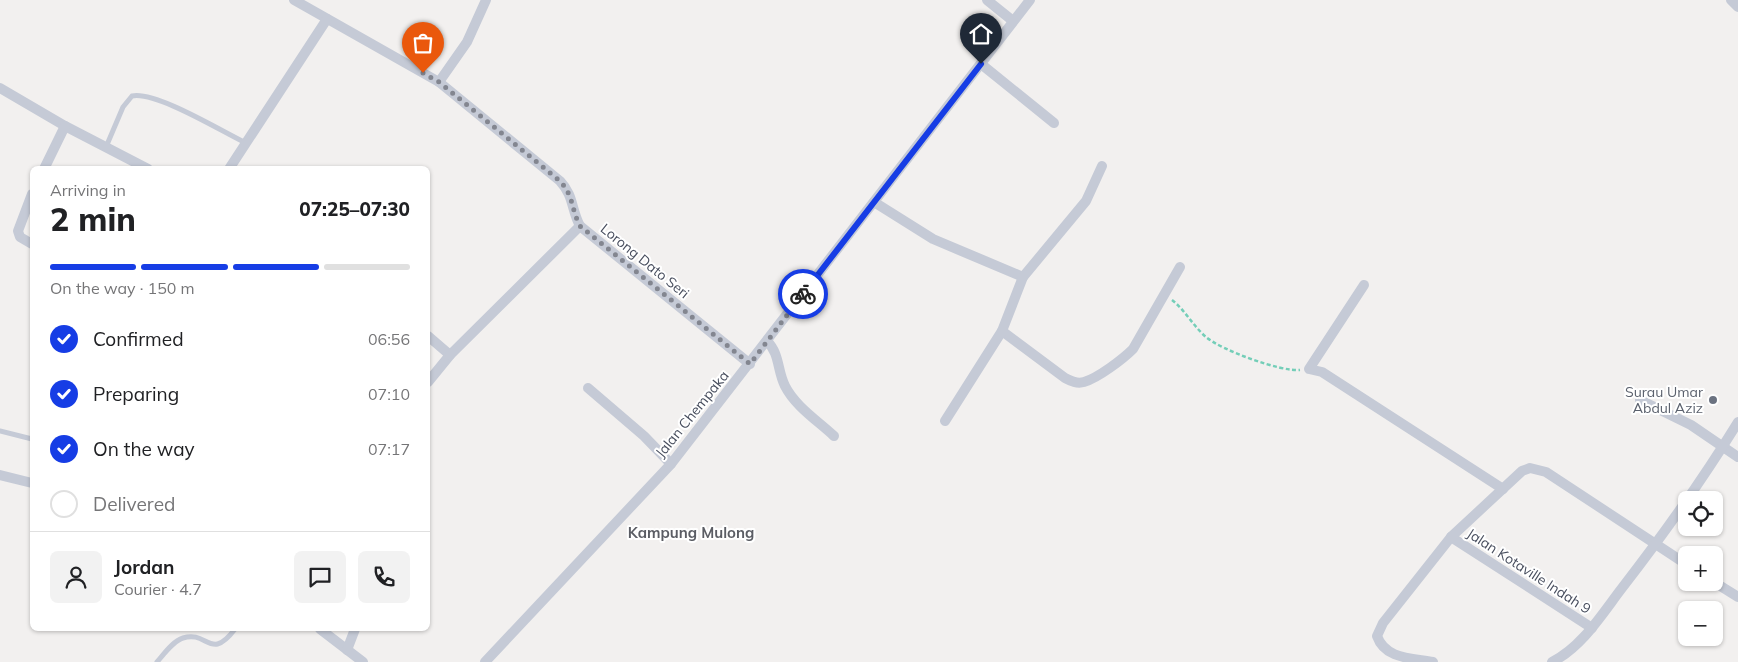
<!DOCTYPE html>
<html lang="en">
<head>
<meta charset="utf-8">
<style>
  :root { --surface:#fff; --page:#f2f2f2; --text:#202124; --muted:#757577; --line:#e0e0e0; --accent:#163de5 }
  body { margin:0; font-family:Mulish,sans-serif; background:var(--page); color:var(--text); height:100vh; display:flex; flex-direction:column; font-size:19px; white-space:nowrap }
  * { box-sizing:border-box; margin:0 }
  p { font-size:16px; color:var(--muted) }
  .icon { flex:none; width:28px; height:28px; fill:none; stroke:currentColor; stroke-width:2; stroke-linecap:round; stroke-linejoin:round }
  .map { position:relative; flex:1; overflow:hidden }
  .panel { position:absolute; left:30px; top:166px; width:400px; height:465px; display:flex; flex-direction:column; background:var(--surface); border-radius:8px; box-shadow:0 1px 4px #0004 }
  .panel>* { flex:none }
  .fabs { position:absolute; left:1678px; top:491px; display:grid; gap:10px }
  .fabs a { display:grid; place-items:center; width:45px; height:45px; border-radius:8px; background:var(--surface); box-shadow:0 1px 4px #0004; font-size:25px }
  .pin { position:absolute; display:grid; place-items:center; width:42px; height:42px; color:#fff; margin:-51px -21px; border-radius:50% 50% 50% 0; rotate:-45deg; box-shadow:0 0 5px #0007 }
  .pin .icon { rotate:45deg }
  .courier { position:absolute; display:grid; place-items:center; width:50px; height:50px; margin:-25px; border:4px solid #163de5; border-radius:50%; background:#fff; color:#222; box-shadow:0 1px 6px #0007 }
  .headline em { font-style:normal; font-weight:800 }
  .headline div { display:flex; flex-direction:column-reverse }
  .headline { display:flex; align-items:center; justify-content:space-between; height:85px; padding:0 20px }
  h1 { font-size:32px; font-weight:800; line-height:38px }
  .bar { display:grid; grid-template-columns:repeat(4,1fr); gap:8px 5px; align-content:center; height:60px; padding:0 20px }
  .bar i { height:6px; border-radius:4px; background:var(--line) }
  .bar .current { background:var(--accent) }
  .bar p { grid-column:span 4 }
  .line { display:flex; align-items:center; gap:12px; padding:0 20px; border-top:1px solid var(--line) }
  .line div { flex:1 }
  .round { display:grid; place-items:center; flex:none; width:52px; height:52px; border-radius:8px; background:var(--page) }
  ol { padding:0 20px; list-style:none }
  li { display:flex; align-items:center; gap:15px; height:55px }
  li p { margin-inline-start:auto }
  li .icon { padding:5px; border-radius:50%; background:var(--accent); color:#fff; stroke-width:4 }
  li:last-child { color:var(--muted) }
  li i { width:28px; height:28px; border:2px solid var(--line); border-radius:50% }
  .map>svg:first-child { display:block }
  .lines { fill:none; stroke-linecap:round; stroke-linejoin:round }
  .path { stroke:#74ceb8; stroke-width:2.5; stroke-dasharray:4 2.5; stroke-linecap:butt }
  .service { stroke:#c5cad6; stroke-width:5 }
  .minor { stroke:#c5cad6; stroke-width:10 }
  .done { stroke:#838690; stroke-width:5; stroke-dasharray:0 9 }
  .route { stroke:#163de5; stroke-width:6 }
  .worship-dot { fill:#6b7280; stroke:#fff; stroke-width:2 }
  .labels { text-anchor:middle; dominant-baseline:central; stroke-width:4; stroke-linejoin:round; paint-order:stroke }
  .street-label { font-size:14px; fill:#474d5d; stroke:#fff }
  .worship-label { font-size:14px; fill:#5b616d; stroke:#fff; text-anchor:end }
  .neighbourhood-label { font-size:15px; font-weight:bold; fill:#5b5d64; stroke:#fff }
</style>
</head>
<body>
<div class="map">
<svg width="1738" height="662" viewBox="0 0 1738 662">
  <rect width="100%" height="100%" fill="#f2f0ef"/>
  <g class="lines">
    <path class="path" d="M1172,300c13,10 21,26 34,37 15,13 75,35 94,33"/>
    <g class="service">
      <path d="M106,147l17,-40 9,-11c24,-5 89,35 114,47"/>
      <path d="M0,431l32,8"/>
      <path d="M157,662c7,-8 16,-21 26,-24 25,-8 27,24 52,-9"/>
    </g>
    <g class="minor">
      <path d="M294,0l145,82 121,99c14,15 11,28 20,45l170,138"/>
      <path d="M987,0l26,21"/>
      <path d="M1731,0l7,7"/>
      <path d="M981,64l73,59"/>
      <path d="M439,82l28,-40 19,-42"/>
      <path d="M0,88l65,38 83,43"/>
      <path d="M44,169l21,-43"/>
      <path d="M229,169l98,-150"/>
      <path d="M32,194l-14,37 2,6 12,7"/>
      <path d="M874,202l59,37 90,38"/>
      <path d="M1364,285l-55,84 13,3 181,117"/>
      <path d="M1002,331l63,47c6,3 12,6 19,4 14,-4 39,-23 49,-33l47,-82"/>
      <path d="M428,336l22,19 -22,27"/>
      <path d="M767,341c13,13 10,29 18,45 10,20 33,35 49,50"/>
      <path d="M450,355l130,-129"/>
      <path d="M588,388l56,48 27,28"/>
      <path d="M1640,400l51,25 47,32"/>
      <path d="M945,421l57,-90 21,-54 63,-76 16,-35"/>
      <path d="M0,475l32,8"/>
      <path d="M1451,537l141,91"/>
      <path d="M1714,582l24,15"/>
      <path d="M320,629l43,33"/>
      <path d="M347,650l8,-21"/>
      <path d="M485,662l186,-198 359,-464"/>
      <path d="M1433,662c-22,-4 -48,-3 -56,-26l6,-13 68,-86 71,-66 8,-3 16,4 140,92"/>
      <path d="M1552,662c30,-15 50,-48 70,-74 41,-53 81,-109 116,-166"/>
    </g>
  </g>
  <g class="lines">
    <path class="done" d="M423,73l16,9 121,99c14,15 11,28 20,45l170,138 53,-70"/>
    <path class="route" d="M803,294l178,-230"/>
  </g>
  <circle class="worship-dot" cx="1713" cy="400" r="5"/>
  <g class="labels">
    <g class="street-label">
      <text transform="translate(645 261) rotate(39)">Lorong Dato Seri</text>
      <text transform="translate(692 414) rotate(-51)">Jalan Chempaka</text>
      <text transform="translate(1529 571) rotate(33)">Jalan Kotaville Indah 9</text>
    </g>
    <g class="worship-label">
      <text x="1703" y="392">Surau Umar<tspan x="1703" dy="16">Abdul Aziz</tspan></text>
    </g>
    <g class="neighbourhood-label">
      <text x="691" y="532">Kampung Mulong</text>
    </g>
  </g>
</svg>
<div class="fabs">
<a><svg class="icon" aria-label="locate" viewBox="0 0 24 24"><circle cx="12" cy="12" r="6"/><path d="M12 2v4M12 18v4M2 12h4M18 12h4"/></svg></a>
<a>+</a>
<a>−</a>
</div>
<div class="pin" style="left:423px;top:73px;background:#ea580c"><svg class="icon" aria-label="bag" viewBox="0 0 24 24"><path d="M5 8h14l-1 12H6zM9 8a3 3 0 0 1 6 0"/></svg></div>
<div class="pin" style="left:981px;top:64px;background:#1f2937"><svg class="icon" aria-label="home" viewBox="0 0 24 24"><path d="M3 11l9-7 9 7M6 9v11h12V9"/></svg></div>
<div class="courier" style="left:803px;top:294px"><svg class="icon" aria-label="bike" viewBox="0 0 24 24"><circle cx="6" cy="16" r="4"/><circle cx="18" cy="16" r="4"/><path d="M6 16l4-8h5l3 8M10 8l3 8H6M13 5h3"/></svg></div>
<section class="panel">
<div class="headline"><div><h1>2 min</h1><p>Arriving in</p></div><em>07:25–07:30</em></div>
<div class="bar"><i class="current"></i><i class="current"></i><i class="current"></i><i></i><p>On the way · 150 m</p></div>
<ol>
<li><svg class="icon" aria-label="check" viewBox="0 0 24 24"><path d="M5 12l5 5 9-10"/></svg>Confirmed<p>06:56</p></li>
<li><svg class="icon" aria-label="check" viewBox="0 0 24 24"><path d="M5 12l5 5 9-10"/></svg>Preparing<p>07:10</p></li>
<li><svg class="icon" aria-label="check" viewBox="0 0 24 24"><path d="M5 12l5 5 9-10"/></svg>On the way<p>07:17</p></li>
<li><i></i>Delivered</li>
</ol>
<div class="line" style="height:90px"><a class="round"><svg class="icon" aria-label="person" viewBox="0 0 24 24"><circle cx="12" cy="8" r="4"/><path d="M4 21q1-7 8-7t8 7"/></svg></a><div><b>Jordan</b><p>Courier · 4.7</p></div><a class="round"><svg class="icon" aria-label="chat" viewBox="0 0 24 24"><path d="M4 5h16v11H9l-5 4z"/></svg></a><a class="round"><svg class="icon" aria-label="phone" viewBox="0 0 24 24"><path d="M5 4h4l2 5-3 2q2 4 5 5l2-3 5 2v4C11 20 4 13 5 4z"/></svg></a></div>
</section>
</div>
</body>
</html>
